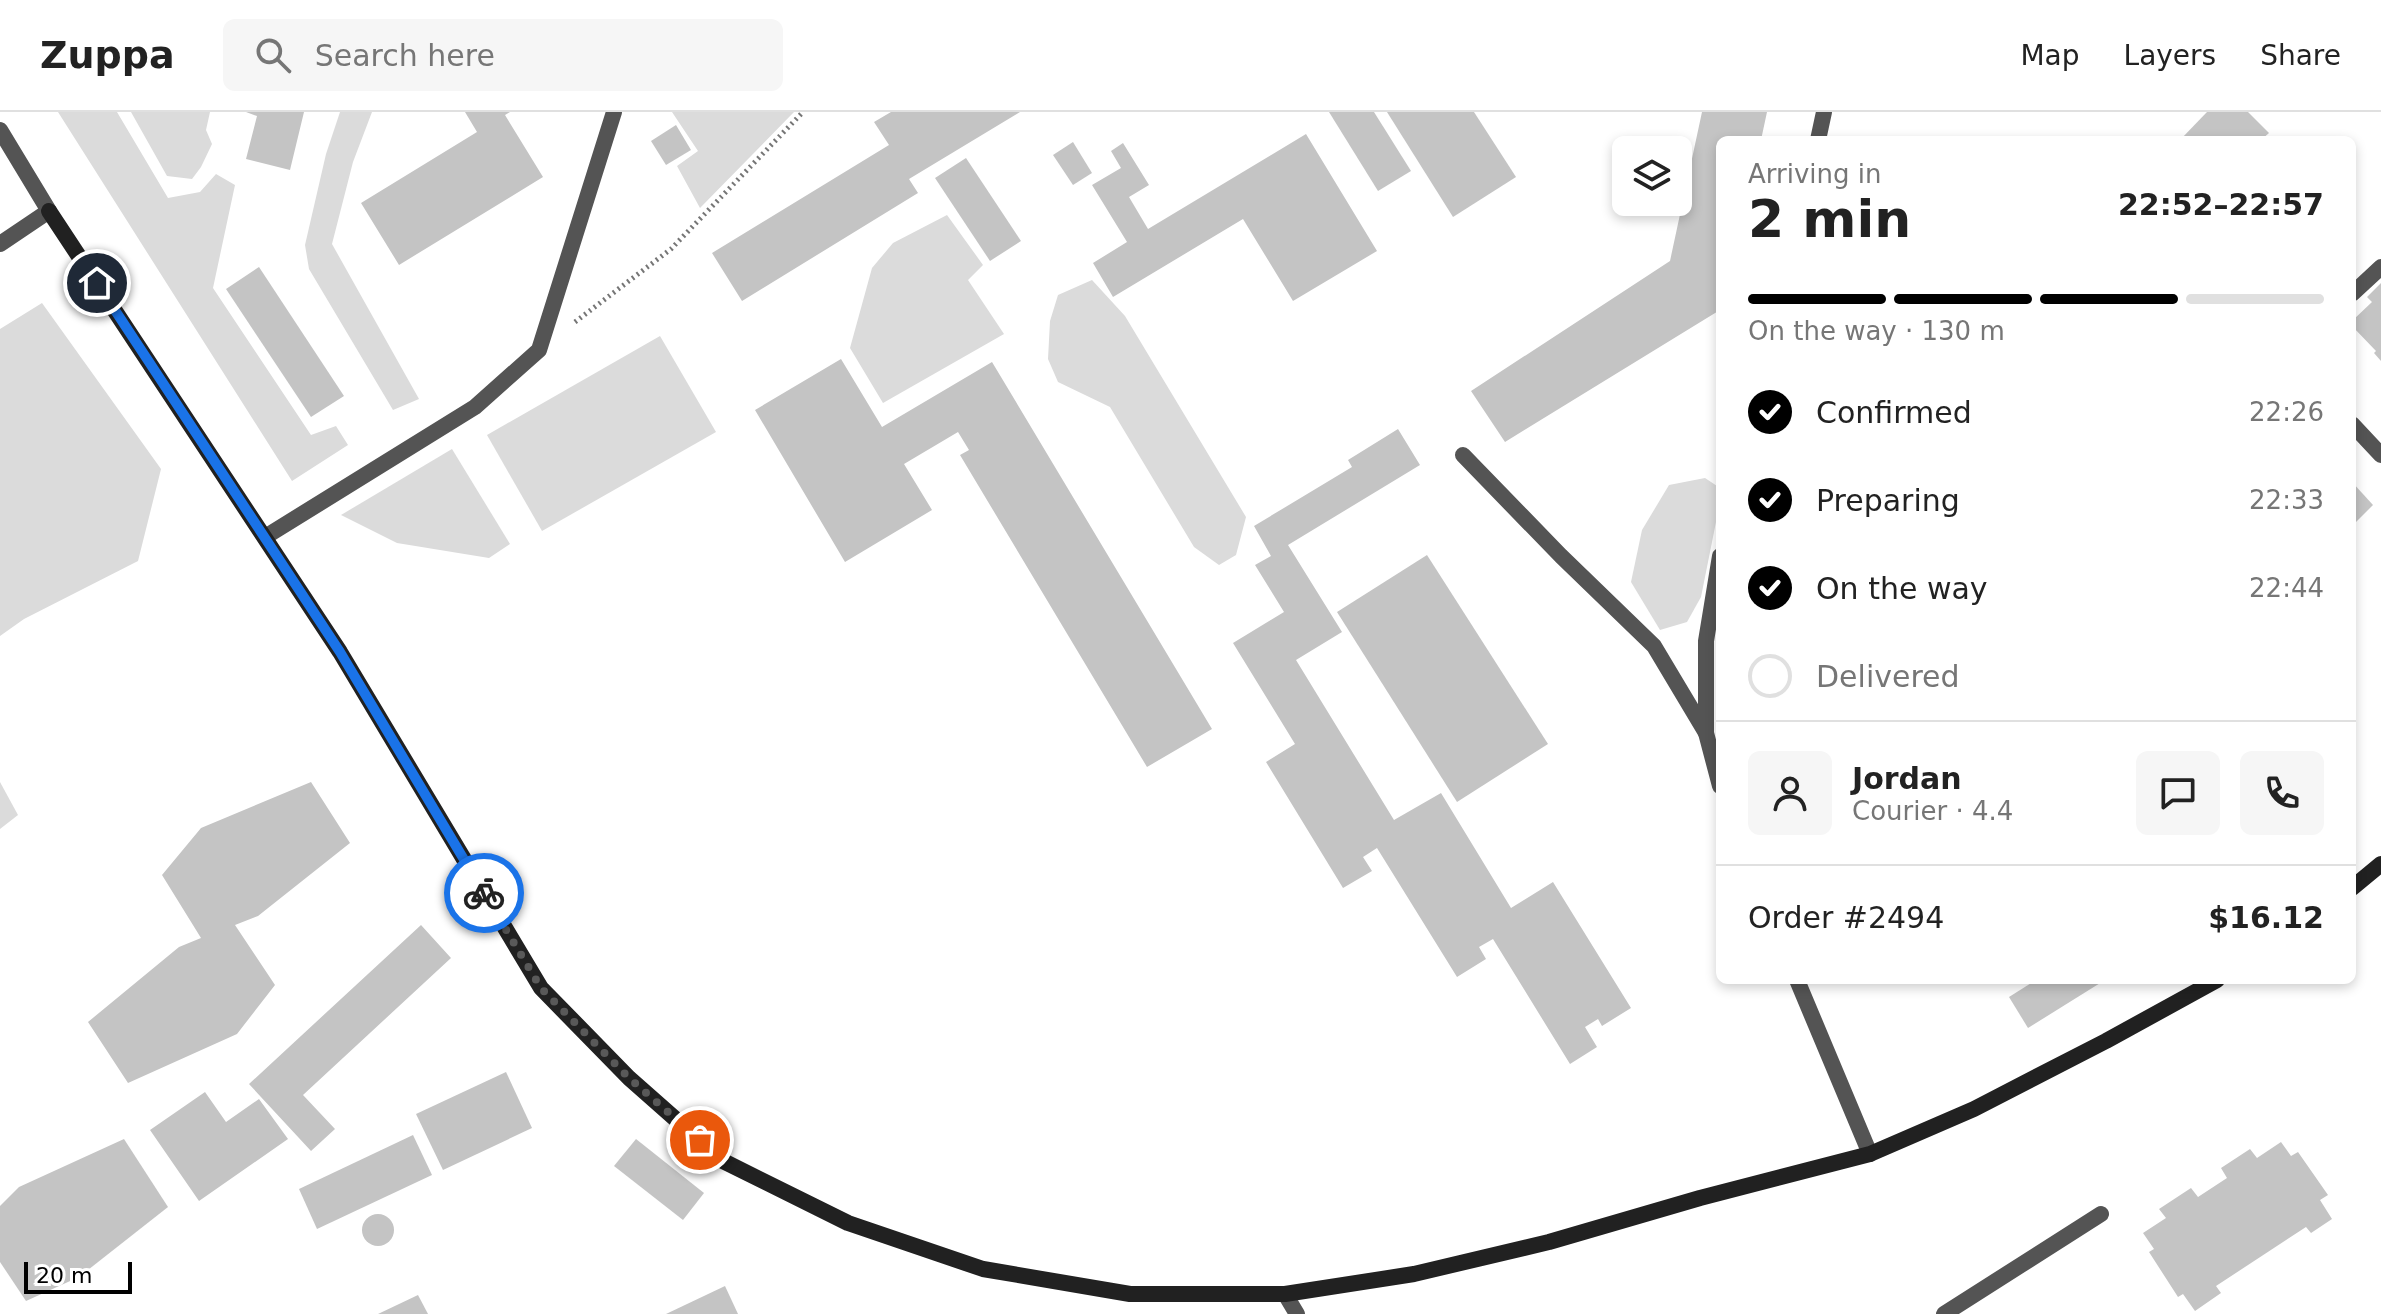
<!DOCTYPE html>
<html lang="en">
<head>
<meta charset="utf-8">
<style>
  :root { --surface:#fff; --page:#f6f6f6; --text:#222; --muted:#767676; --line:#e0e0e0; --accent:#000 }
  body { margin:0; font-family:"DejaVu Sans",sans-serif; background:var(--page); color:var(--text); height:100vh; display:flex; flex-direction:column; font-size:30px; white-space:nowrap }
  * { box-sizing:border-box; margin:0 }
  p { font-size:26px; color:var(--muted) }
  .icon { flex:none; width:44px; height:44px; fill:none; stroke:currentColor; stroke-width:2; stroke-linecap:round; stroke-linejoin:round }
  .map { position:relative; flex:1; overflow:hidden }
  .drawer { position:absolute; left:1716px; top:24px; width:640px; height:848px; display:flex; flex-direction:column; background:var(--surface); border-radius:12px; box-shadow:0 4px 12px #0003 }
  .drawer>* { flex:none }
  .buttons { position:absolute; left:1612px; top:24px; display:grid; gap:16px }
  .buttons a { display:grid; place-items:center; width:80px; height:80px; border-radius:12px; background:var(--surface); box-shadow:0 4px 12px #0003; font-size:40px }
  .scale { position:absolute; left:24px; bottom:20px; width:108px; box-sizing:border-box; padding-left:8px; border:4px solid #000; border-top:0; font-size:22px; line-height:28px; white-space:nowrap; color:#000; -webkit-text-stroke:6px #fff; paint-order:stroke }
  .pin { position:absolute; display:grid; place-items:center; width:68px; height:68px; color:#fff; margin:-34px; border:4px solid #fff; border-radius:50%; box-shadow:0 2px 8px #0007 }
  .courier { position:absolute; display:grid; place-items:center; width:80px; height:80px; margin:-40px; border:6px solid #1a73e8; border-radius:50%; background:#fff; color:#222; box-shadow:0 2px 10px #0007 }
  .overview em { font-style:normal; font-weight:700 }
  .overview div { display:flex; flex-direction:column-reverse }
  .overview { display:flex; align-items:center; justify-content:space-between; height:136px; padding:0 32px }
  h1 { font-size:52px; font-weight:700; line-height:60px }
  .bar { display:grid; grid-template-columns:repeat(4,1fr); gap:12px 8px; align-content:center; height:96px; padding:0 32px }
  .bar i { height:10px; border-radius:6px; background:var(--line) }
  .bar .on { background:var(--accent) }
  .bar p { grid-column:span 4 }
  .line { display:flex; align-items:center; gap:20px; padding:0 32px; border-top:2px solid var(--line) }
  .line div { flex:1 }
  .round { display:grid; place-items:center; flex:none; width:84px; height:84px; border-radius:12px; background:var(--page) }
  ol { padding:0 32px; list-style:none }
  li { display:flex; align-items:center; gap:24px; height:88px }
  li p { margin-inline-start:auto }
  li .icon { padding:8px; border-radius:50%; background:var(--accent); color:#fff; stroke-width:4 }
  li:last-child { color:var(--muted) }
  li i { width:44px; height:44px; border:4px solid var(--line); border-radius:50% }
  header { display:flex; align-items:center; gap:48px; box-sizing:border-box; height:112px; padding:0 40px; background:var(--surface); border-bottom:2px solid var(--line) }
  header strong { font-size:38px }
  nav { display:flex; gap:44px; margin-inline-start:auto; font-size:28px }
  .search { width:560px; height:72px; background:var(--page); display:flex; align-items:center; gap:20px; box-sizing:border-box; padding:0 28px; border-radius:12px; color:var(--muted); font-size:30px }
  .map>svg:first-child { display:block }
  .green { fill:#dbdbdb }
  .building { fill:#c4c4c4 }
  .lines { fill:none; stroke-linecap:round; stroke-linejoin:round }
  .path { stroke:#767676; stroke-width:5; stroke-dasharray:2 4; stroke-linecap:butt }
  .lane { stroke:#545454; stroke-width:16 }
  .street { stroke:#545454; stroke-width:16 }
  .secondary { stroke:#212121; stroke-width:16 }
  .done { stroke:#595959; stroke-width:8; stroke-dasharray:0 14.4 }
  .route { stroke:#1a73e8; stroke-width:10 }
</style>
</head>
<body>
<header>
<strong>Zuppa</strong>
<div class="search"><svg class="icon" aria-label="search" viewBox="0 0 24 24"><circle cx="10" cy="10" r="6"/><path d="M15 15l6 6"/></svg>Search here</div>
<nav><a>Map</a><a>Layers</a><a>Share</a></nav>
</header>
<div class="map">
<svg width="2381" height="1202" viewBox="0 0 2381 1202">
  <rect width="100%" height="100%" fill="#fff"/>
  <g class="green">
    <path d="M58,0h59l51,86 32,-6 16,-18 19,11 -22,103 98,147 25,-9 12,19 -56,36z"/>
    <path d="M131,0h79l-4,18 6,14 -11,23 -9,12 -25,-3z"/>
    <path d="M340,0h32l-19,50 -21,82 87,155 -26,11 -84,-141 -4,-24 21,-91z"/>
    <path d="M672,0h122l-94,96 -23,-42 21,-15z"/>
    <path d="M947,103l36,50 -15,15 36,54 -121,69 -33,-55 22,-80 21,-25z"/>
    <path d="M1092,168l33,36 121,201 -10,38 -17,10 -25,-18 -84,-140 -52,-25 -10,-23 2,-38 8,-26z"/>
    <path d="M42,191l119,166 -23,92 -114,58 -24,17v-307z"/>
    <path d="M660,224l56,96 -174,99 -55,-96z"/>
    <path d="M452,337l58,95 -21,14 -92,-15 -56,-28z"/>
    <path d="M1705,366l15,10v14l-19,95 -14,25 -27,8 -29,-48 11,-52 27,-45z"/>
    <path d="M0,670l18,33 -18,14z"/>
  </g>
  <g class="building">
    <path d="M246,0h58l-14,58 -44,-11 11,-43z"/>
    <path d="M465,0h45l-5,3 38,62 -144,88 -38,-62 116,-71z"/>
    <path d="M891,0h129l-111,67 9,14 -176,108 -30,-48 177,-108 -15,-23z"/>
    <path d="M1329,0h45l37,59 -33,20z"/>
    <path d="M1387,0h87l42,65 -63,40z"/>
    <path d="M1702,0h65l-6,28h-41v170l-215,132 -34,-51 199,-130z"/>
    <path d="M2207,0h41l21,21 -8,7h-81z"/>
    <path d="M676,13l15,25 -25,15 -15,-24z"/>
    <path d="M1306,22l71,117 -84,50 -50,-82 -130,78 -20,-34 34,-21 -35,-57 29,-17 -10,-17 12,-8 26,42 -20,12 19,32z"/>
    <path d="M1073,30l19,31 -19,12 -20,-30z"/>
    <path d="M966,46l55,83 -31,20 -55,-83z"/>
    <path d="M259,155l85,129 -33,21 -85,-128z"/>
    <path d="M2381,171v78l-7,-8 2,-2 -24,-25v-5l20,-19 -5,-5z"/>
    <path d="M841,247l41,68 110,-65 220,367 -65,38 -187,-312 9,-5 -11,-18 -54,32 28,46 -87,52 -90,-152z"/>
    <path d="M1398,317l22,36 -132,80 54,87 -46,28 98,160 47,-27 70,115 42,-26 78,126 -29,18 -4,-7 -13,8 12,20 -27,17 -77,-125 -14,8 7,12 -29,18 -80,-129 -14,9 9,14 -29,17 -77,-126 29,-18 -62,-101 51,-31 -29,-47 16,-9 -17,-30 98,-59 -4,-7z"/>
    <path d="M2352,370l21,23 -21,21z"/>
    <path d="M1427,443l121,189 -91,58 -120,-190z"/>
    <path d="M311,670l39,61 -92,73 -23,9 40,60 -38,49 -109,49 -40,-61 91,-75 22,-9 -39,-63 39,-47z"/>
    <path d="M421,813l30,33 -148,137 32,34 -24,22 -62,-67z"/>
    <path d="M2036,868h69l-77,48 -19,-31z"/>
    <path d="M506,960l26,56 -89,42 -27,-56z"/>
    <path d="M205,980l21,30 33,-23 29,40 -89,62 -49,-71z"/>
    <path d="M413,1023l19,40 -115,54 -18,-40z"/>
    <path d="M124,1027l44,68 -89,70 -53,24 -26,-39v-56l19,-19z"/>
    <path d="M636,1027l68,54 -21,27 -69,-54z"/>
    <path d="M2281,1030l10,14 7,-4 30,43 -8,5 12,19 -21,14 -5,-6 -90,59 5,7 -26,18 -12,-17 -5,3 -29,-45 5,-3 -11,-16 23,-15 -7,-9 32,-21 7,9 29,-19 -6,-10 29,-19 7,9z"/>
    <circle cx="378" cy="1118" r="16"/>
    <path d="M725,1174l13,28h-72z"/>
    <path d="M418,1183l10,19h-50z"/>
  </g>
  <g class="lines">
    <path class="path" d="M575,210l96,-73 132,-137"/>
    <path class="lane" d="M1463,343l98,101 93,90 52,87"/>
    <g class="street">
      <path d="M0,18l49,81 -49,33"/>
      <path d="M1818,28l6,-28"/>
      <path d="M2352,182l29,-27"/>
      <path d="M2352,312l29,31"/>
      <path d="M265,425l210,-130 64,-57 75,-238"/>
      <path d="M1720,444l-14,85v92l14,53"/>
      <path d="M1797,868l73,174"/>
      <path d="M1285,1182l12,20"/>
      <path d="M1944,1202l157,-100"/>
    </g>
    <g class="secondary">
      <path d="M49,99l291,441 201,336 88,90 94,83 125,62 135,46 147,25h155l129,-20 135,-32 151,-44 170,-44 104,-45 132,-68 111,-61"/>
      <path d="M2352,776l29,-24"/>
    </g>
  </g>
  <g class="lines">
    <path class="done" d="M484,781l57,95 88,90 71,62"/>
    <path class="route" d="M97,171l243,369 144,241"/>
  </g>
</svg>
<div class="buttons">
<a><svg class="icon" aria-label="layers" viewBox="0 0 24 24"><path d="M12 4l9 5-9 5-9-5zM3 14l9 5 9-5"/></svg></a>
</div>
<div class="scale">20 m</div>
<div class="pin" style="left:700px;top:1028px;background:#ea580c"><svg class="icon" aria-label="bag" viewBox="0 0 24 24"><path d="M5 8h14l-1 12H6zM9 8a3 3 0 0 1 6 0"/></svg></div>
<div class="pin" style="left:97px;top:171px;background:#1f2937"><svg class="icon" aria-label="home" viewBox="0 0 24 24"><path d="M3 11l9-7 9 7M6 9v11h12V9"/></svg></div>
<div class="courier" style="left:484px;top:781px"><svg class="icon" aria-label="bike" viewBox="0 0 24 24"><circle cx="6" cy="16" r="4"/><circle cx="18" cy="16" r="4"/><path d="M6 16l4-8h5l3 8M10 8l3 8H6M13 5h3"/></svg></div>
<section class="drawer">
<div class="overview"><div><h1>2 min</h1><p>Arriving in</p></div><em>22:52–22:57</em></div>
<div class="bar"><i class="on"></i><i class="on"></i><i class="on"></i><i></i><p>On the way · 130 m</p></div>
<ol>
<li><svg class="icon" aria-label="check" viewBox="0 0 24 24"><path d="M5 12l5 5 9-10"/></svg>Confirmed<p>22:26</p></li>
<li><svg class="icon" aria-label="check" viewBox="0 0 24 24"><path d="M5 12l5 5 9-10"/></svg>Preparing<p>22:33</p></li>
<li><svg class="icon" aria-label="check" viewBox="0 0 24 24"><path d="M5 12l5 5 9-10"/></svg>On the way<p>22:44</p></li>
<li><i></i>Delivered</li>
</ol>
<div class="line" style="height:144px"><a class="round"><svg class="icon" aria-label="person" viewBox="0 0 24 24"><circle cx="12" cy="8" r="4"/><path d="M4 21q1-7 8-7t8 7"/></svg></a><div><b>Jordan</b><p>Courier · 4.4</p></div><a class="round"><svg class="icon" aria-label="chat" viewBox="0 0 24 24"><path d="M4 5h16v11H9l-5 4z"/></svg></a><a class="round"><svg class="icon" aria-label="phone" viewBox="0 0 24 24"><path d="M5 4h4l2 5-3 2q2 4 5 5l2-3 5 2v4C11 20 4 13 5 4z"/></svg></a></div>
<div class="line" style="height:104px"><div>Order #2494</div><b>$16.12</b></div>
</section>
</div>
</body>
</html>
